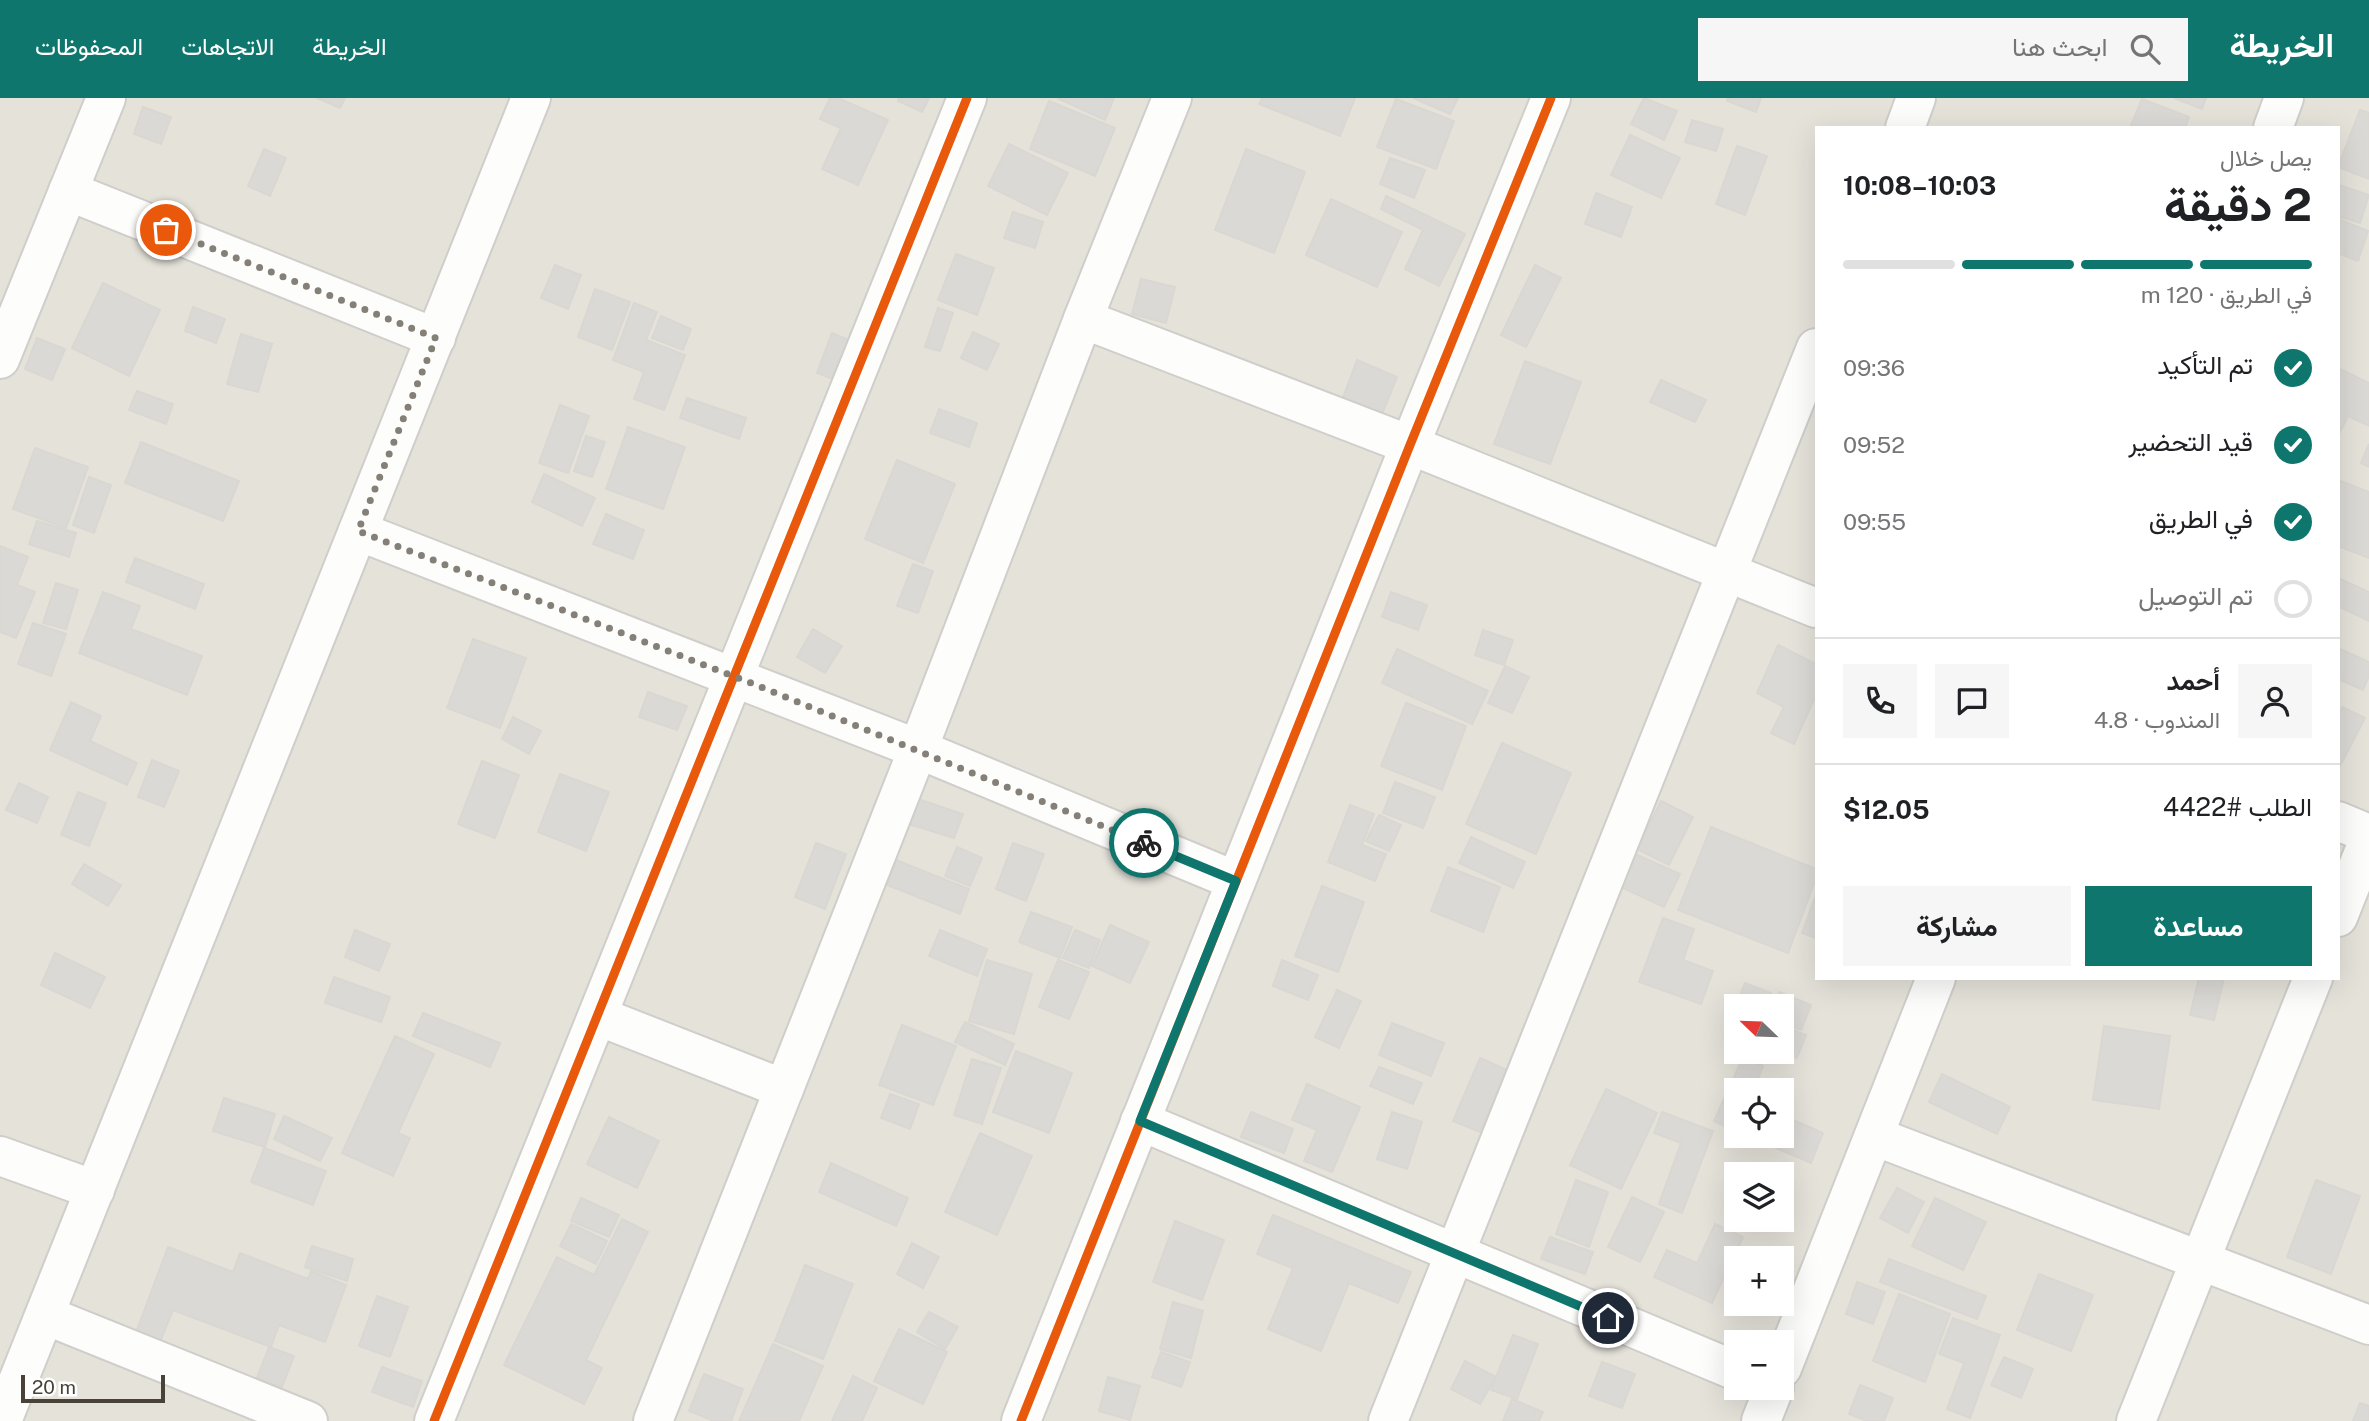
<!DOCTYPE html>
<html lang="ar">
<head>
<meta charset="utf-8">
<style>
  :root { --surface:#fff; --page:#f6f6f6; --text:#202124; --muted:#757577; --line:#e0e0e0; --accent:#0f766e }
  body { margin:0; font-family:"Public Sans",Vazirmatn,sans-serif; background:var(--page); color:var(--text); direction:rtl; height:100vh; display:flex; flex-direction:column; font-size:26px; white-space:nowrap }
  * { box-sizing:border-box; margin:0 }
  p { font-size:23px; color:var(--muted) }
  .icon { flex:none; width:38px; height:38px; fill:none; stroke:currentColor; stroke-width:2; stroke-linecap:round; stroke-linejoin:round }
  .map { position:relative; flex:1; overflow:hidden; direction:ltr }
  .side { position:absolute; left:1815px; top:28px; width:525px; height:854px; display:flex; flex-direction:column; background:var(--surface); border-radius:0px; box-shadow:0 7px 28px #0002; direction:rtl }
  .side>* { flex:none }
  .needle { width:46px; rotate:293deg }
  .tools { position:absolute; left:1724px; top:896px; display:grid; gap:14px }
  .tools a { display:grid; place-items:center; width:70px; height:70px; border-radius:0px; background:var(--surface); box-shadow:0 7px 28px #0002; font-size:35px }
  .scale { position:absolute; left:21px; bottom:18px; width:144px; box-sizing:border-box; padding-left:7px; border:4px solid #484238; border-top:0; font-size:19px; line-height:24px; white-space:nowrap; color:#484238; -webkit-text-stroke:5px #fff; paint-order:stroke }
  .pin { position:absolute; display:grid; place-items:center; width:60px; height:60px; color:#fff; margin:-30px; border:4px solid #fff; border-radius:50%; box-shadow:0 2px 7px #0007 }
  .courier { position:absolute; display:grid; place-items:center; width:70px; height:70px; margin:-35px; border:5px solid #0f766e; border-radius:50%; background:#fff; color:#222; box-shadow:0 2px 9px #0007 }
  .head em { font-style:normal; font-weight:700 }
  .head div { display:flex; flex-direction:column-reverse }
  .head { display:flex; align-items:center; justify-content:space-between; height:119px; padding:0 28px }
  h1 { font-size:46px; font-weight:700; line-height:52px }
  .bar { display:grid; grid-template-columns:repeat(4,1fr); gap:10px 7px; align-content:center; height:84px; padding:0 28px }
  .bar i { height:9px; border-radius:5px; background:var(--line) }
  .bar .selected { background:var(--accent) }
  .bar p { grid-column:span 4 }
  .line { display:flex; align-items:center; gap:18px; padding:0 28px; border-top:2px solid var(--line) }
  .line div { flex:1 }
  .round { display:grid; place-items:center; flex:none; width:74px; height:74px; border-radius:0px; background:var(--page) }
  ol { padding:0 28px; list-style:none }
  li { display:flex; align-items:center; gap:21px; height:77px }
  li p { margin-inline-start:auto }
  li .icon { padding:7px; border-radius:50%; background:var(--accent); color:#fff; stroke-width:4 }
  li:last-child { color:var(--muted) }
  li i { width:38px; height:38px; border:4px solid var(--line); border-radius:50% }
  .button { display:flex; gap:14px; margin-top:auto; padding:14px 28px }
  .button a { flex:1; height:80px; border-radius:0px; background:var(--accent); color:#fff; font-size:28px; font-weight:700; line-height:80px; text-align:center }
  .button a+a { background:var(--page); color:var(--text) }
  header { display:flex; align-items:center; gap:42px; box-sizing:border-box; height:98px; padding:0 35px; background:var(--accent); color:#fff }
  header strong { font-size:33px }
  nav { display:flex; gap:38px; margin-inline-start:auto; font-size:24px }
  .search { width:490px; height:63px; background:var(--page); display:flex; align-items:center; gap:18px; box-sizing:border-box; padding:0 24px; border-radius:0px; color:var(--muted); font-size:26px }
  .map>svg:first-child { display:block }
  .residential { fill:#e5e2da; fill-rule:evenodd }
  .building { fill:#dbd9d5; stroke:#dad7d2; stroke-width:2 }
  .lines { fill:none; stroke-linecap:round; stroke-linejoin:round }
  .minor-casing { stroke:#d0ceca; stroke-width:42 }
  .minor { stroke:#fdfdfc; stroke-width:38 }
  .cycleway-casing { stroke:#fff; stroke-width:13 }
  .cycleway { stroke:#e8590c; stroke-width:9 }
  .done { stroke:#847f77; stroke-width:7; stroke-dasharray:0 12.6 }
  .route { stroke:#0f766e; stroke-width:9 }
</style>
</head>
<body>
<header>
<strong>الخريطة</strong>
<div class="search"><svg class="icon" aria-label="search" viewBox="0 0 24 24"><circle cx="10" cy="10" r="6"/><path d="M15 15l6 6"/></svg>ابحث هنا</div>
<nav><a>الخريطة</a><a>الاتجاهات</a><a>المحفوظات</a></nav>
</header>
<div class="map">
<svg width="2369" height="1323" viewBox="0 0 2369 1323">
  <rect width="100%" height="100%" fill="#f2f0ec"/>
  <path class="residential" d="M0,0h2369v1323h-2369zM1816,30h522v850h-522zM1736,908h46v46h-46zM1736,992h46v46h-46zM1736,1076h46v46h-46zM1736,1160h46v46h-46zM1736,1244h46v46h-46z"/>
  <g class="building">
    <path d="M317,0h28l-5,10z"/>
    <path d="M830,0h8l50,22 -30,65 -36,-16 19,-41 -21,-9z"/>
    <path d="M899,0h30l-7,14 -24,-11z"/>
    <path d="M1057,0h57l-9,22z"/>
    <path d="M1262,0h93l-15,38 -81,-32z"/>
    <path d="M1413,0h45l-8,16z"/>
    <path d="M1644,0l33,13 -13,29 -33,-16z"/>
    <path d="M1728,0h33l-5,14 -29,-11z"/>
    <path d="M2174,0h32l-4,11z"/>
    <path d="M1396,1l58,22 -18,48 -59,-22z"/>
    <path d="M2142,1l47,18 -4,11h-55z"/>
    <path d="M1049,3l66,27 -20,48 -65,-27z"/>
    <path d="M143,9l28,10 -10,27 -27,-10z"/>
    <path d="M2360,12l9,3v66l-31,-12z"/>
    <path d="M1692,22l31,9 -7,22 -31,-9z"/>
    <path d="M1630,37l50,23 -19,40 -50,-23z"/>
    <path d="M1009,46l59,29 -21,42 -59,-29z"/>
    <path d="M1737,48l30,10 -22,59 -29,-11z"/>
    <path d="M264,51l22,9 -16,38 -22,-10z"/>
    <path d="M1246,51l59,23 -31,81 -59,-23z"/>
    <path d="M1390,60l35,12 -11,28 -34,-14z"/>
    <path d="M2339,87l30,10 -9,28 -22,-7z"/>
    <path d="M1596,95l36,14 -11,30 -36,-13z"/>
    <path d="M1386,98l79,38 -26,52 -34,-17 18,-39 -42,-21z"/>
    <path d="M1331,101l71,33 -25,55 -71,-32z"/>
    <path d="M1013,114l30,10 -8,26 -31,-10z"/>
    <path d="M2338,121l30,12 -10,30 -20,-8z"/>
    <path d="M956,156l38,14 -17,47 -39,-15z"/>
    <path d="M555,167l26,10 -13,34 -27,-11z"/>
    <path d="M1535,167l26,13 -35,69 -25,-12z"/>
    <path d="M1141,181l34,8 -9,36 -34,-9z"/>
    <path d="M103,185l57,27 -31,66 -57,-28z"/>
    <path d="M595,191l35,13 -18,48 -34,-13z"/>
    <path d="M634,205l23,9 -11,28 39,15 -21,55 -30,-11 10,-27 -31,-12z"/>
    <path d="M193,209l32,12 -9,24 -31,-12z"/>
    <path d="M938,210l15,5 -13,38 -15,-4z"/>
    <path d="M661,218l30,13 -8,21 -31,-12z"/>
    <path d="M973,234l26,12 -12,26 -26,-12z"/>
    <path d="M832,235l19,8 -16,39 -18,-7z"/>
    <path d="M241,236l31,10 -14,48 -31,-8z"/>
    <path d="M37,240l28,11 -13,31 -27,-11z"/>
    <path d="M1357,262l40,17 -17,42 -39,-16z"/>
    <path d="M1525,263l56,21 -31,82 -56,-20z"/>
    <path d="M2338,270l31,15v43l-21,-10 -10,20z"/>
    <path d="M1661,282l45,20 -11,22 -45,-20z"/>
    <path d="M137,293l36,13 -7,20 -37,-14z"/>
    <path d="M687,300l59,20 -7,21 -59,-21z"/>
    <path d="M560,307l29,11 -21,57 -29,-10z"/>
    <path d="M939,311l38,14 -8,24 -39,-14z"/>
    <path d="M628,329l57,20 -22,62 -57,-20z"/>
    <path d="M586,338l19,6 -13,35 -18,-6z"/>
    <path d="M141,344l98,39 -16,40 -98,-38z"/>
    <path d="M2369,346v23l-8,-4z"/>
    <path d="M35,350l53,19 -22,61 -53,-19z"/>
    <path d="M897,362l58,24 -32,79 -58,-24z"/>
    <path d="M544,376l51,24 -13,28 -50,-24z"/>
    <path d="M89,379l22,8 -17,48 -21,-8z"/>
    <path d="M2338,382l31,12v66l-31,-12z"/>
    <path d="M606,416l38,16 -11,29 -40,-15z"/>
    <path d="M37,423l39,12 -7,24 -40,-13z"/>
    <path d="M0,448l28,11 -11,28 18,7 -19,46 -16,-6z"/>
    <path d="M135,460l69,26 -9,25 -69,-27z"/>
    <path d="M913,466l20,7 -15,42 -21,-7z"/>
    <path d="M2338,480l31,14v29l-31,-15z"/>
    <path d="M56,485l22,7 -12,39 -23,-6z"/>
    <path d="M103,494l37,14 -9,23 71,27 -15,39 -108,-42z"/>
    <path d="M1391,494l36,13 -9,25 -36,-13z"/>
    <path d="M33,525l33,11 -15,42 -33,-12z"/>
    <path d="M813,531l29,17 -17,27 -28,-16z"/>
    <path d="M1483,532l30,10 -9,25 -29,-10z"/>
    <path d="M473,541l53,19 -26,70 -53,-20z"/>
    <path d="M1778,547l38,19v31l-22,49 -23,-11 13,-26 -27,-14z"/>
    <path d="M2338,550l31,14v14l-6,14 -25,-11z"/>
    <path d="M1397,551l91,42 -16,33 -90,-41z"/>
    <path d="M1505,568l24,11 -17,36 -24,-10z"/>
    <path d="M648,594l39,14 -10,24 -38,-13z"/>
    <path d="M71,604l30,14 -11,25 47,22 -10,22 -77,-35z"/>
    <path d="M1406,605l60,23 -24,64 -61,-24z"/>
    <path d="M2342,609l23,11 -25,48 -2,-1v-50z"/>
    <path d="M513,619l28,14 -12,23 -27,-15z"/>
    <path d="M1502,645l69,30 -35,81 -70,-30z"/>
    <path d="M152,662l27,11 -15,36 -26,-10z"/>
    <path d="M482,663l37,14 -24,63 -37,-14z"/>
    <path d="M560,676l49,18 -23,59 -48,-19z"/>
    <path d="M1395,684l40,15 -12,31 -40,-15z"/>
    <path d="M19,685l29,14 -11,26 -31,-13z"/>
    <path d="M78,694l28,11 -17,43 -28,-11z"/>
    <path d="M918,701l45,15 -9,24 -45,-14z"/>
    <path d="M1661,703l32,16 -24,48 -32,-16z"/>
    <path d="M1350,707l24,9 -12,31 24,9 -11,27 -47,-19z"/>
    <path d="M1379,717l22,10 -12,26 -23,-10z"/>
    <path d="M1711,729l105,42v9l-28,75 -110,-43z"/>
    <path d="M1471,739l54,25 -12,26 -54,-25z"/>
    <path d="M816,745l30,11 -21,55 -30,-12z"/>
    <path d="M1013,745l31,11 -18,47 -30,-12z"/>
    <path d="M957,749l25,11 -12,28 -25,-10z"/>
    <path d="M1635,756l45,20 -16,33 -45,-21z"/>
    <path d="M896,762l73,29 -9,25 -73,-29z"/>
    <path d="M84,766l37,21 -13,21 -36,-22z"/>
    <path d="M1448,769l52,20 -17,45 -52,-21z"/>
    <path d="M1322,788l42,16 -26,70 -43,-16z"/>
    <path d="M1816,797v43l-14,-5z"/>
    <path d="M1031,814l41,15 -12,31 -41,-16z"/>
    <path d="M1663,820l31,11 -11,31 30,11 -12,33 -62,-22z"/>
    <path d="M1110,827l39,17 -19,41 -38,-17z"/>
    <path d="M355,832l35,14 -11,27 -34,-14z"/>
    <path d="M940,832l47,19 -10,27 -48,-20z"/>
    <path d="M1075,832l25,10 -11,28 -26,-10z"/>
    <path d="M55,855l50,24 -15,31 -49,-23z"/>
    <path d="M987,862l45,14 -18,60 -45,-13z"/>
    <path d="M1058,862l31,12 -20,47 -30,-12z"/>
    <path d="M1282,862l36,15 -10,25 -35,-14z"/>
    <path d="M334,879l56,20 -9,25 -56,-19z"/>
    <path d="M2199,880h25l-10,42 -24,-5z"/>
    <path d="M1745,885l26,10 -5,13h-30z"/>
    <path d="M1337,892l24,11 -22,47 -24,-11z"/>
    <path d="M1779,894l32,13 -10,25 -19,-8v-16h-9z"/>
    <path d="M1736,908v29l-9,-3z"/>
    <path d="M423,915l77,30 -10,24 -77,-31z"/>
    <path d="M965,924l49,22 -9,21 -50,-23z"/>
    <path d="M1392,925l52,20 -13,33 -52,-21z"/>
    <path d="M902,927l54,21 -23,59 -54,-20z"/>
    <path d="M1782,928l24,9 -9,23 -16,-6z"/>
    <path d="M2104,928l66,10 -11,73 -66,-9z"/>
    <path d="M395,938l39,18 -36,79 12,5 -17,38 -51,-23z"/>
    <path d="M1016,953l56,22 -23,60 -56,-21z"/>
    <path d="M1743,959l20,9 -10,24h-17v41l-22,-10z"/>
    <path d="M1480,960l27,12 -27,62 -27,-11z"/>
    <path d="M972,961l29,9 -19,56 -28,-9z"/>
    <path d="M1379,969l43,16 -9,21 -43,-18z"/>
    <path d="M1942,976l68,33 -13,27 -68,-32z"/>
    <path d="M1307,986l53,23 -28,65 -28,-11 13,-31 -25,-10z"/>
    <path d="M1606,991l51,24 -36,76 -51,-24z"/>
    <path d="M890,996l29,10 -9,25 -29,-11z"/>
    <path d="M224,1000l51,16 -10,33 -52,-16z"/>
    <path d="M1251,1014l42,17 -9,24 -43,-16z"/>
    <path d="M1392,1014l30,10 -15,47 -30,-10z"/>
    <path d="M1662,1014l51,19 -31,82 -23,-9 22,-61 -27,-10z"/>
    <path d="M1782,1017l41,18 -12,30 -63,-27h34z"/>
    <path d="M284,1018l48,22 -12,23 -46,-22z"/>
    <path d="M609,1019l50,24 -22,47 -50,-24z"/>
    <path d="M980,1035l52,23 -35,79 -52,-23z"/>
    <path d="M264,1050l62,23 -13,34 -62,-23z"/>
    <path d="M831,1065l77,35 -12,28 -77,-34z"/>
    <path d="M1576,1082l32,12 -19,55 -33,-13z"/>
    <path d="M2316,1082l44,16 -29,78 -44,-17z"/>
    <path d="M1897,1090l27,14 -16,31 -28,-15z"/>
    <path d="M1632,1099l32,15 -24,50 -32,-15z"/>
    <path d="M581,1100l38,17 -10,22 -38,-16z"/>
    <path d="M1935,1100l51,24 -23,48 -51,-24z"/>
    <path d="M1273,1117l138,57 -13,31 -49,-20 -28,68 -53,-22 25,-61 -36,-14z"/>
    <path d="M622,1121l26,13 -62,128 16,8 -18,36 -80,-39 53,-108 37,18z"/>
    <path d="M1175,1123l49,19 -22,60 -49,-18z"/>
    <path d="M571,1126l36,17 -11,23 -36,-18z"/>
    <path d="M1715,1126l28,13 -31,66 -58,-26 13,-27 30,13z"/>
    <path d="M1550,1139l43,15 -8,22 -44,-15z"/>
    <path d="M912,1145l27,14 -16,31 -26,-14z"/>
    <path d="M312,1148l41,13 -6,22 -42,-14z"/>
    <path d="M168,1149l65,25 7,-19 68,26 3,-8 35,14 -21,57 -46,-17 -8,22 -98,-37 -15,37 -24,-9z"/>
    <path d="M1889,1161l97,37 -9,23 -97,-37z"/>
    <path d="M805,1167l48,19 -30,75 -48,-18z"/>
    <path d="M2039,1176l54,21 -22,56 -54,-21z"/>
    <path d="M1857,1184l28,10 -12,32 -27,-10z"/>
    <path d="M1899,1196l51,20 -25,68 -52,-21z"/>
    <path d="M377,1198l31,11 -18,50 -31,-11z"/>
    <path d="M1173,1204l30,9 -12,47 -31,-9z"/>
    <path d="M929,1214l29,15 -13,22 -28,-17z"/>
    <path d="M1953,1220l47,17 -30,83 -23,-9 17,-46 -25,-9z"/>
    <path d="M899,1231l48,23 -24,52 -49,-23z"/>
    <path d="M1513,1237l25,9 -21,55 -26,-9z"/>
    <path d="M773,1246l50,22 -24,55h-60z"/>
    <path d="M269,1249l25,9 -12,31 -25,-9z"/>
    <path d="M1161,1254l29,10 -9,25 -29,-10z"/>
    <path d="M2004,1259l29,12 -12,29 -30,-13z"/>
    <path d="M1465,1263l31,16 -16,27 -29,-15z"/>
    <path d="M1602,1264l33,12 -13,34 -33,-12z"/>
    <path d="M382,1269l40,14 -9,26 -41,-15z"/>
    <path d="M704,1276l39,15 -12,32h-17l-25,-10z"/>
    <path d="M853,1278l24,12 -15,33h-30z"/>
    <path d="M1108,1279l32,9 -10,34 -31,-9z"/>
    <path d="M1860,1287l33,13 -9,23h-17l-18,-7z"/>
    <path d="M1512,1301l31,13 -4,9h-36z"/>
    <path d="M2360,1305l9,3v15h-16z"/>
  </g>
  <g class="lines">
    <defs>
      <g id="minor">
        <path d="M1905,30l11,-30"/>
        <path d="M2273,30l11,-30"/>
        <path d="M68,93l368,147"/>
        <path d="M1083,221l327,126 406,163"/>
        <path d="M0,261l106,-261"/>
        <path d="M358,433l560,218 318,132"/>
        <path d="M2338,723l31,13"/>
        <path d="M2338,819l31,-78"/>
        <path d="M598,918l186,73"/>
        <path d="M1140,1023l596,250"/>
        <path d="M1874,1038l495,189"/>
        <path d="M0,1058l95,34"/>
        <path d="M45,1217l263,106"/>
        <path d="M1782,1270l154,-390"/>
        <path d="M2,1323l529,-1323"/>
        <path d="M434,1323l533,-1323"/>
        <path d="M653,1323l265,-672 165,-430 89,-221"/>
        <path d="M1021,1323l389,-976 141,-347"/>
        <path d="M1388,1323l428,-1073"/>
        <path d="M1761,1323l13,-33"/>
        <path d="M2136,1323l177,-443"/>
      </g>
    </defs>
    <use href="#minor" class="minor-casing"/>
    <use href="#minor" class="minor"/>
    <defs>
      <g id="cycleway">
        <path d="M434,1323l533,-1323"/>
        <path d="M1021,1323l389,-976 141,-347"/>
      </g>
    </defs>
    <use href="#cycleway" class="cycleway-casing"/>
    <use href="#cycleway" class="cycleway"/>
  </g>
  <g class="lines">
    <path class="done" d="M166,132l270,108 -78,193 398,154 388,158"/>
    <path class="route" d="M1144,745l92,38 -96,240 468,197"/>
  </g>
</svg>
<div class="tools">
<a><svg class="needle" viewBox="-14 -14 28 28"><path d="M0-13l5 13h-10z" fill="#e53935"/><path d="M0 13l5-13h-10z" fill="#757577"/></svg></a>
<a><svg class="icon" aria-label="locate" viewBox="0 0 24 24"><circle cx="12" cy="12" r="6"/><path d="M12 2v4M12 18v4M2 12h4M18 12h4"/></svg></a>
<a><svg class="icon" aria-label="layers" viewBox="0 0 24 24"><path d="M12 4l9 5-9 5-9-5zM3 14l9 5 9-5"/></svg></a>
<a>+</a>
<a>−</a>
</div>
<div class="scale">20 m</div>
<div class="pin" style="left:166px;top:132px;background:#ea580c"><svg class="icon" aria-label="bag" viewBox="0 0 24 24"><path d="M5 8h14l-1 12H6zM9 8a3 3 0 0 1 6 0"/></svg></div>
<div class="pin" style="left:1608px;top:1220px;background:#1f2937"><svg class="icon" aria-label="home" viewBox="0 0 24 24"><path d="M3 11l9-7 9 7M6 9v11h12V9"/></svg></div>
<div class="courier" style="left:1144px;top:745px"><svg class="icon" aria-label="bike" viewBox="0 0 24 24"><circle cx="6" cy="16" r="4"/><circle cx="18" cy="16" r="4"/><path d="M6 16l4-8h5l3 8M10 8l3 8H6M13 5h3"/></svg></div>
<section class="side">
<div class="head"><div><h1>2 دقيقة</h1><p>يصل خلال</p></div><em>10:03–10:08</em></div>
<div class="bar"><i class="selected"></i><i class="selected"></i><i class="selected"></i><i></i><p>في الطريق · 120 m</p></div>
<ol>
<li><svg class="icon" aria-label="check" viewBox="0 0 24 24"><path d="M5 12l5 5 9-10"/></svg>تم التأكيد<p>09:36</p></li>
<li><svg class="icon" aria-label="check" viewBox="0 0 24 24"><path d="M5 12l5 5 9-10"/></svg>قيد التحضير<p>09:52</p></li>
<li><svg class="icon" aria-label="check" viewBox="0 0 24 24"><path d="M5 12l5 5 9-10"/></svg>في الطريق<p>09:55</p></li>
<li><i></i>تم التوصيل</li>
</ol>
<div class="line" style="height:126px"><a class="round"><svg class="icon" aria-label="person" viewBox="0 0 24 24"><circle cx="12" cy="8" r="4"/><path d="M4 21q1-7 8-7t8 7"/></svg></a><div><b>أحمد</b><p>المندوب · 4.8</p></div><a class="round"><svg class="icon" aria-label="chat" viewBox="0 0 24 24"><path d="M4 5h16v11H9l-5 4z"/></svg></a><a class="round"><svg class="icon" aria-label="phone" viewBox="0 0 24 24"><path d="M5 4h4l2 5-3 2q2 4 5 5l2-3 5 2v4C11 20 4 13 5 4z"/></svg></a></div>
<div class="line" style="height:91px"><div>الطلب #4422</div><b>$12.05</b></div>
<div class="button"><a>مساعدة</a><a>مشاركة</a></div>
</section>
</div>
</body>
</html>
